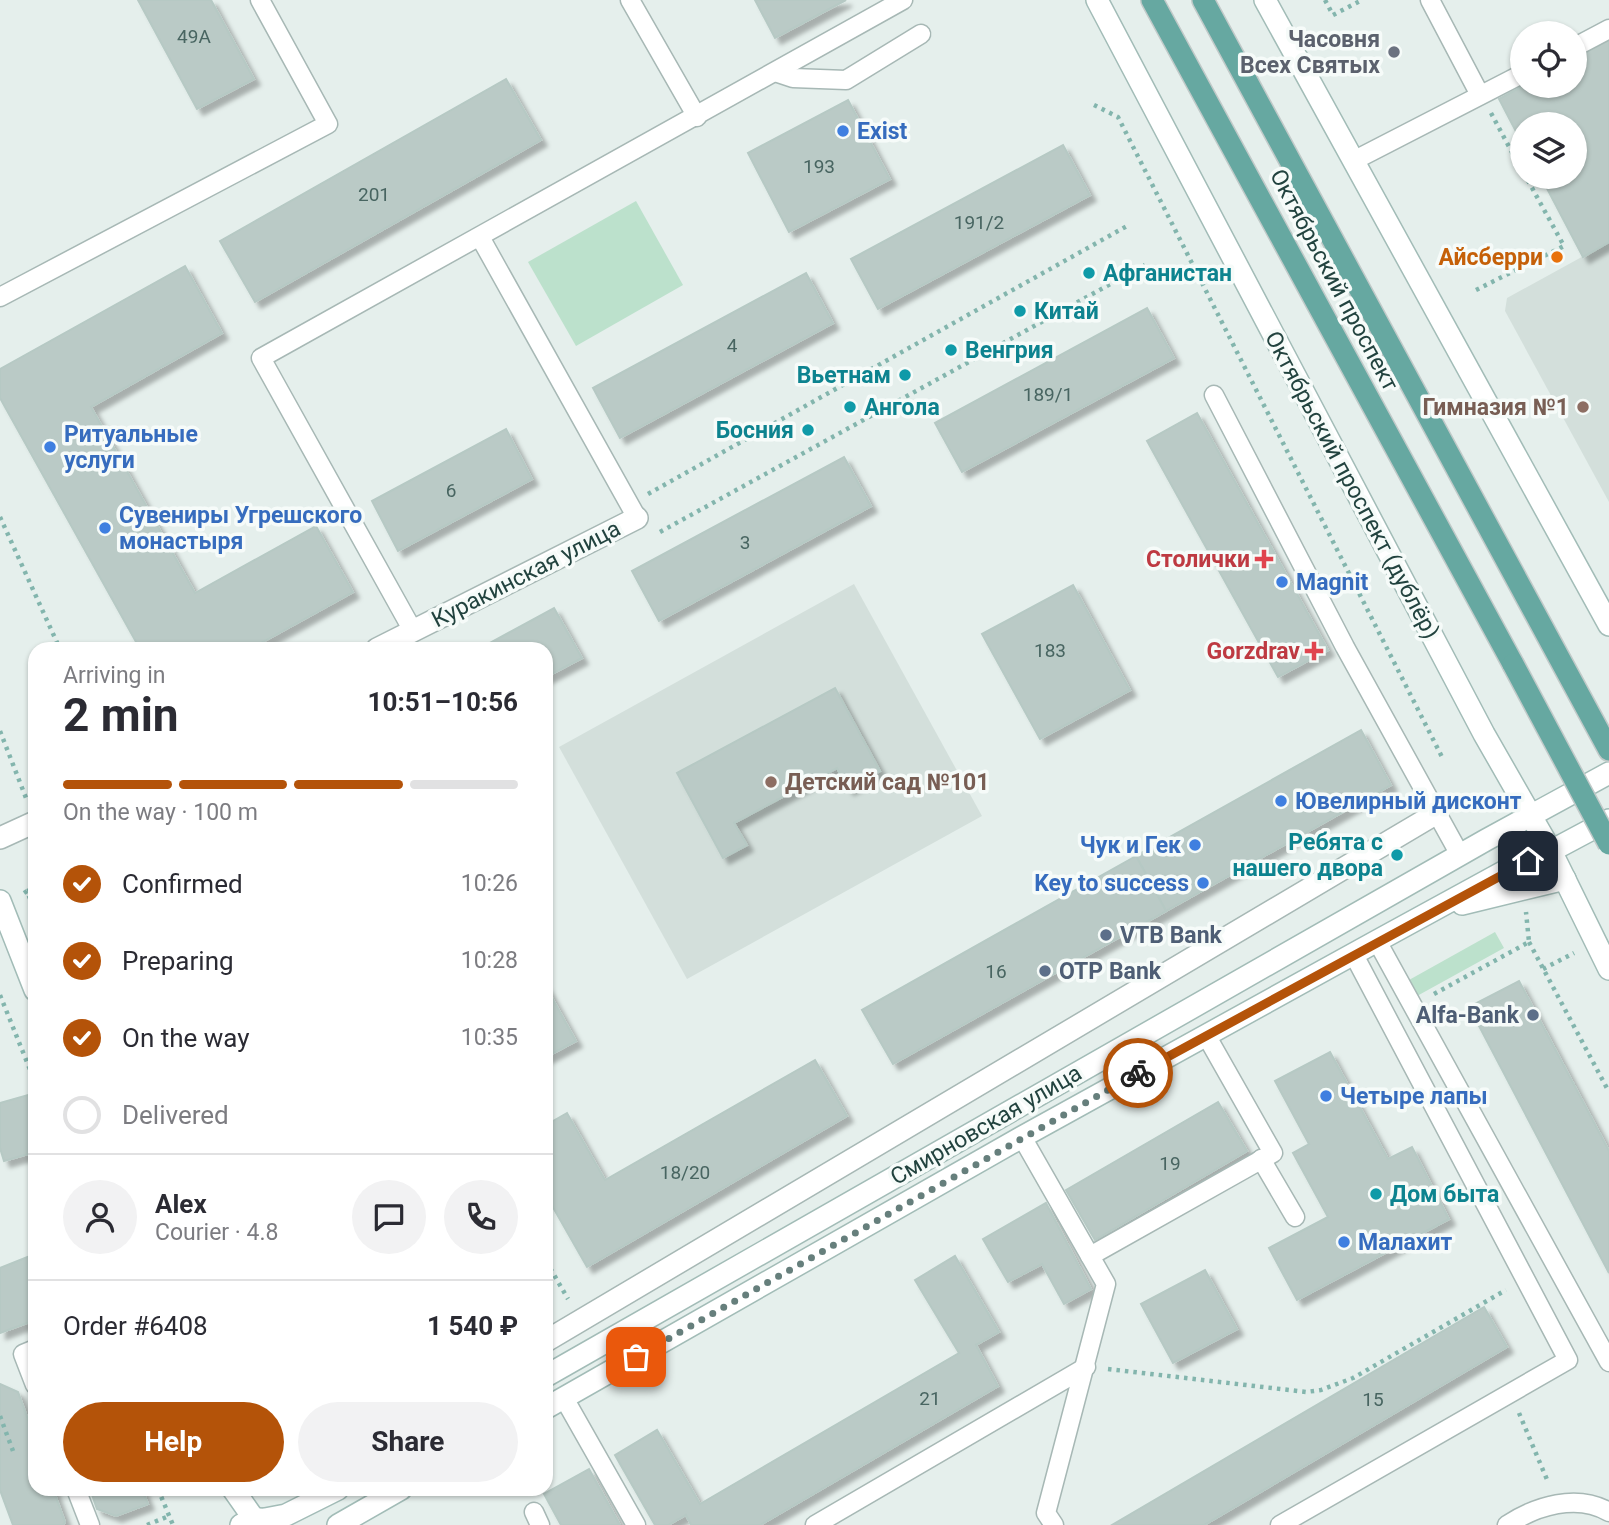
<!DOCTYPE html>
<html lang="en">
<head>
<meta charset="utf-8">
<style>
  :root { --surface:#fff; --page:#f2f2f3; --text:#2b2b33; --muted:#7c7c81; --line:#e1e1e2; --accent:#b45309 }
  body { margin:0; font-family:Roboto,sans-serif; background:var(--page); color:var(--text); height:100vh; display:flex; flex-direction:column; font-size:26px; white-space:nowrap }
  * { box-sizing:border-box; margin:0 }
  p { font-size:23px; color:var(--muted) }
  .icon { flex:none; width:38px; height:38px; fill:none; stroke:currentColor; stroke-width:2; stroke-linecap:round; stroke-linejoin:round }
  .map { position:relative; flex:1; overflow:hidden }
  .drawer { position:absolute; left:28px; top:642px; width:525px; height:854px; display:flex; flex-direction:column; background:var(--surface); border-radius:21px; box-shadow:0 2px 5px #0004 }
  .drawer>* { flex:none }
  .controls { position:absolute; left:1510px; top:21px; display:grid; gap:14px }
  .controls a { display:grid; place-items:center; width:77px; height:77px; border-radius:50%; background:var(--surface); box-shadow:0 2px 5px #0004; font-size:35px }
  .pin { position:absolute; display:grid; place-items:center; width:60px; height:60px; color:#fff; margin:-30px; border-radius:14px; box-shadow:0 4px 10px #0006 }
  .courier { position:absolute; display:grid; place-items:center; width:70px; height:70px; margin:-35px; border:5px solid #b45309; border-radius:50%; background:#fff; color:#222; box-shadow:0 2px 9px #0007 }
  .headline em { font-style:normal; font-weight:700 }
  .headline div { display:flex; flex-direction:column-reverse }
  .headline { display:flex; align-items:center; justify-content:space-between; height:119px; padding:0 35px }
  h1 { font-size:46px; font-weight:700; line-height:52px }
  .bar { display:grid; grid-template-columns:repeat(4,1fr); gap:10px 7px; align-content:center; height:84px; padding:0 35px }
  .bar i { height:9px; border-radius:5px; background:var(--line) }
  .bar .selected { background:var(--accent) }
  .bar p { grid-column:span 4 }
  .line { display:flex; align-items:center; gap:18px; padding:0 35px; border-top:2px solid var(--line) }
  .line div { flex:1 }
  .round { display:grid; place-items:center; flex:none; width:74px; height:74px; border-radius:37px; background:var(--page) }
  ol { padding:0 35px; list-style:none }
  li { display:flex; align-items:center; gap:21px; height:77px }
  li p { margin-inline-start:auto }
  li .icon { padding:7px; border-radius:50%; background:var(--accent); color:#fff; stroke-width:4 }
  li:last-child { color:var(--muted) }
  li i { width:38px; height:38px; border:4px solid var(--line); border-radius:50% }
  .primary-button { display:flex; gap:14px; margin-top:auto; padding:14px 35px }
  .primary-button a { flex:1; height:80px; border-radius:42px; background:var(--accent); color:#fff; font-size:28px; font-weight:700; line-height:80px; text-align:center }
  .primary-button a+a { background:var(--page); color:var(--text) }
  .map>svg:first-child { display:block }
  .built { fill:#d3dfdb }
  .green { fill:#bce1cc }
  .building { fill:#bacac6; stroke:#b6c9c4; stroke-width:2; filter:url(#shadow) }
  .lines { fill:none; stroke-linecap:round; stroke-linejoin:round }
  .lane-casing { stroke:#a7b8b5; stroke-width:21 }
  .street-casing { stroke:#a7b8b5; stroke-width:24 }
  .secondary-casing { stroke:#a2bcb7; stroke-width:24 }
  .primary-casing { stroke:#c1cac9; stroke-width:24 }
  .path { stroke:#83b5ad; stroke-width:4.5; stroke-dasharray:3.5 5; stroke-linecap:butt }
  .lane { stroke:#fff; stroke-width:18 }
  .street { stroke:#fff; stroke-width:21 }
  .secondary { stroke:#fff; stroke-width:21 }
  .primary { stroke:#66a8a1; stroke-width:21 }
  .primary-bridge-casing { stroke:#c1cac9; stroke-width:24; stroke-linecap:butt }
  .primary-bridge { stroke:#66a8a1; stroke-width:21 }
  .done { stroke:#667f7c; stroke-width:7; stroke-dasharray:0 12.6 }
  .route { stroke:#b45309; stroke-width:9 }
  .worship-dot { fill:#6b7280; stroke:#f6fbf9; stroke-width:2.5 }
  .shop-dot { fill:#3f7fe0; stroke:#f6fbf9; stroke-width:2.5 }
  .food-dot { fill:#e8710a; stroke:#f6fbf9; stroke-width:2.5 }
  .culture-dot { fill:#0f9aa8; stroke:#f6fbf9; stroke-width:2.5 }
  .education-dot { fill:#8d6e63; stroke:#f6fbf9; stroke-width:2.5 }
  .health-dot { fill:#e0444e; stroke:#f6fbf9; stroke-width:2.5 }
  .service-dot { fill:#5c6f8a; stroke:#f6fbf9; stroke-width:2.5 }
  .labels { text-anchor:middle; dominant-baseline:central; stroke-width:7; stroke-linejoin:round; paint-order:stroke }
  .number-label { font-size:19px; fill:#486561 }
  .worship-label { font-size:23px; font-weight:bold; fill:#5b616d; stroke:#f6fbf9; text-anchor:end }
  .shop-label { font-size:23px; font-weight:bold; fill:#366cbe; stroke:#f6fbf9; text-anchor:start }
  .food-label { font-size:23px; font-weight:bold; fill:#c56008; stroke:#f6fbf9; text-anchor:end }
  .culture-label { font-size:23px; font-weight:bold; fill:#0d838f; stroke:#f6fbf9; text-anchor:start }
  .street-label { font-size:23px; fill:#22433f; stroke:#f6fbf9 }
  .education-label { font-size:23px; font-weight:bold; fill:#785e54; stroke:#f6fbf9; text-anchor:end }
  .health-label { font-size:23px; font-weight:bold; fill:#be3a42; stroke:#f6fbf9; text-anchor:end }
  .service-label { font-size:23px; font-weight:bold; fill:#4e5e75; stroke:#f6fbf9; text-anchor:start }
</style>
</head>
<body>
<div class="map">
<svg width="1609" height="1525" viewBox="0 0 1609 1525">
  <defs>
    <filter id="shadow"><feDropShadow dx="6" dy="6" stdDeviation="2" flood-color="#0004"/></filter>
  </defs>
  <rect width="100%" height="100%" fill="#e5efec"/>
  <g class="built">
    <path d="M1609,242v260l-104,-191 2,-13z"/>
    <path d="M854,584l128,232 -295,163 -128,-232z"/>
  </g>
  <g class="green">
    <path d="M636,201l47,84 -107,61 -48,-84z"/>
    <path d="M1495,932l9,16 -87,48 -8,-16z"/>
  </g>
  <g class="building">
    <path d="M138,0h73l43,79 -57,30z"/>
    <path d="M755,0h91l-71,38z"/>
    <path d="M1609,40v202l-26,15 -42,-80h34v-53h-53v19l-23,-44 24,-13h52v-28z"/>
    <path d="M506,79l35,61 -286,162 -35,-61z"/>
    <path d="M848,100l42,79 -101,53 -41,-79z"/>
    <path d="M1063,145l27,50 -212,114 -27,-50z"/>
    <path d="M185,266l37,67 -131,74 104,186 121,-67 37,66 -103,57h-110l-140,-251v-29z"/>
    <path d="M806,273l27,50 -213,115 -27,-50z"/>
    <path d="M1147,308l27,50 -212,114 -27,-49z"/>
    <path d="M1197,413l131,237 -50,27 -131,-236z"/>
    <path d="M506,429l26,50 -134,72 -26,-50z"/>
    <path d="M844,457l27,49 -212,115 -27,-50z"/>
    <path d="M1073,585l57,105 -90,49 -58,-105z"/>
    <path d="M554,608l28,50 -36,19v-28h-67z"/>
    <path d="M835,688l45,83 -32,18 -11,-21 -103,55 13,22 -24,13 -46,-85z"/>
    <path d="M1361,730l30,55 -225,126 -30,-55z"/>
    <path d="M1136,856l30,55 -273,153 -31,-54z"/>
    <path d="M1519,981l90,170v122l-140,-266z"/>
    <path d="M546,987l30,54 -30,16z"/>
    <path d="M1330,1052l58,107 24,-12 37,72 -152,81 -28,-52 59,-31 -35,-64 16,-9 -34,-63z"/>
    <path d="M815,1060l32,56 -260,151 -41,-72v-70l21,-12 38,67z"/>
    <path d="M35,1093v59l-31,9 -4,-13v-45z"/>
    <path d="M1218,1102l29,49 -152,89 -29,-50z"/>
    <path d="M1046,1203l45,86 -27,15 -22,-40 -34,18 -25,-43z"/>
    <path d="M35,1254v66l-35,13v-65z"/>
    <path d="M955,1256l44,76 -23,13 22,41 -238,139h-69l-5,-10 -18,10h-13l-40,-70 42,-25 43,74 259,-151 -44,-73z"/>
    <path d="M1205,1270l32,59 -64,34 -32,-59z"/>
    <path d="M1484,1307l23,40 -303,178h-92z"/>
    <path d="M0,1384l18,8 17,47v50h18l12,33 -2,3h-50l-13,-35z"/>
    <path d="M589,1469l31,56h-59l-17,-31z"/>
    <path d="M90,1489h52l6,15 -32,12 -19,-7z"/>
  </g>
  <g class="lines">
    <defs>
      <g id="lane">
        <path d="M630,0l67,117"/>
        <path d="M1430,0l50,95"/>
        <path d="M1575,47l34,-18"/>
        <path d="M778,73l15,5 53,2 75,-46"/>
        <path d="M1353,161l169,-87"/>
        <path d="M480,237l157,281"/>
        <path d="M0,297l328,-173 -68,-124"/>
        <path d="M1214,395l131,252 115,208"/>
        <path d="M413,631l-152,-273 642,-358"/>
        <path d="M1377,941l232,421"/>
        <path d="M1022,1137l84,147 -60,229 8,12"/>
        <path d="M1261,1159l34,58"/>
        <path d="M1090,1256l183,-103 -67,-118"/>
        <path d="M35,1349l-12,5 12,31"/>
        <path d="M564,1398l72,127"/>
        <path d="M76,1489l14,36"/>
        <path d="M534,1512l6,13"/>
        <path d="M815,1525l271,-158"/>
        <path d="M1280,1525l288,-165 -214,-405"/>
        <path d="M1507,1525c29,-19 70,-32 102,-13"/>
      </g>
      <g id="street">
        <path d="M377,649l260,-131"/>
        <path d="M0,838l35,-16"/>
        <path d="M546,1341l891,-528"/>
      </g>
      <g id="secondary">
        <path d="M1097,0l387,734 67,117 58,118"/>
        <path d="M1265,0l344,625"/>
        <path d="M0,901l35,89"/>
        <path d="M1462,904l103,-25"/>
        <path d="M546,1376l940,-536 123,-67"/>
        <path d="M546,1408l476,-271 355,-196 128,-70 46,-20 58,-31"/>
        <path d="M233,1489l21,30"/>
        <path d="M265,1519l21,-4 52,-26"/>
        <path d="M241,1525c12,-8 25,-8 36,0"/>
        <path d="M338,1525l63,-36"/>
      </g>
      <g id="primary">
        <path d="M1152,0l361,664"/>
        <path d="M1203,0l406,750"/>
      </g>
    </defs>
    <use href="#lane" class="lane-casing"/>
    <use href="#street" class="street-casing"/>
    <use href="#secondary" class="secondary-casing"/>
    <use href="#primary" class="primary-casing"/>
    <g class="path">
      <path d="M1325,0l8,15 29,-15"/>
      <path d="M1094,105l24,12 324,640"/>
      <path d="M1491,113l31,58"/>
      <path d="M1476,290l88,-44 -38,-69"/>
      <path d="M648,494l479,-268"/>
      <path d="M0,517l60,132"/>
      <path d="M660,532l485,-267"/>
      <path d="M0,731l26,67"/>
      <path d="M27,891l8,-3"/>
      <path d="M24,893l3,-2 6,15"/>
      <path d="M1529,942l80,150"/>
      <path d="M1543,969l31,-16"/>
      <path d="M1434,994l95,-52 -3,-30"/>
      <path d="M0,995l35,87"/>
      <path d="M546,1261l22,38"/>
      <path d="M1108,1369l198,23 15,-2 32,-12 153,-88"/>
      <path d="M1519,1413l29,69"/>
      <path d="M0,1416l13,35"/>
      <path d="M158,1489l15,36"/>
      <path d="M147,1525l22,-9"/>
    </g>
    <use href="#lane" class="lane"/>
    <use href="#street" class="street"/>
    <use href="#secondary" class="secondary"/>
    <use href="#primary" class="primary"/>
    <defs>
      <path id="primary-bridge" d="M1513,664l96,180"/>
    </defs>
    <use href="#primary-bridge" class="primary-bridge-casing"/>
    <use href="#primary-bridge" class="primary-bridge"/>
  </g>
  <g class="lines">
    <path class="done" d="M636,1357l502,-284"/>
    <path class="route" d="M1138,1073l390,-212"/>
  </g>
  <circle class="worship-dot" cx="1394" cy="52" r="7"/>
  <g class="shop-dot">
    <circle cx="843" cy="131" r="7"/>
    <circle cx="50" cy="447" r="7"/>
    <circle cx="105" cy="528" r="7"/>
    <circle cx="1282" cy="582" r="7"/>
    <circle cx="1281" cy="801" r="7"/>
    <circle cx="1195" cy="845" r="7"/>
    <circle cx="1203" cy="883" r="7"/>
    <circle cx="1326" cy="1096" r="7"/>
    <circle cx="1344" cy="1242" r="7"/>
  </g>
  <circle class="food-dot" cx="1557" cy="257" r="7"/>
  <g class="culture-dot">
    <circle cx="1089" cy="273" r="7"/>
    <circle cx="1020" cy="311" r="7"/>
    <circle cx="951" cy="350" r="7"/>
    <circle cx="905" cy="375" r="7"/>
    <circle cx="850" cy="407" r="7"/>
    <circle cx="808" cy="430" r="7"/>
    <circle cx="1397" cy="855" r="7"/>
    <circle cx="1376" cy="1194" r="7"/>
  </g>
  <g class="education-dot">
    <circle cx="1583" cy="407" r="7"/>
    <circle cx="771" cy="782" r="7"/>
  </g>
  <g class="health-dot">
    <path d="M1260.5 548.5h7v7h7v7h-7v7h-7v-7h-7v-7h7z"/>
    <path d="M1310.5 640.5h7v7h7v7h-7v7h-7v-7h-7v-7h7z"/>
  </g>
  <g class="service-dot">
    <circle cx="1106" cy="935" r="7"/>
    <circle cx="1045" cy="971" r="7"/>
    <circle cx="1533" cy="1015" r="7"/>
  </g>
  <g class="labels">
    <g class="number-label">
      <text x="194" y="36">49А</text>
      <text x="819" y="166">193</text>
      <text x="374" y="194">201</text>
      <text x="979" y="222">191/2</text>
      <text x="732" y="345">4</text>
      <text x="1048" y="394">189/1</text>
      <text x="451" y="490">6</text>
      <text x="745" y="542">3</text>
      <text x="1050" y="650">183</text>
      <text x="996" y="971">16</text>
      <text x="1170" y="1163">19</text>
      <text x="685" y="1172">18/20</text>
      <text x="930" y="1398">21</text>
      <text x="1373" y="1399">15</text>
    </g>
    <g class="worship-label">
      <text x="1380" y="39">Часовня<tspan x="1380" dy="26">Всех Святых</tspan></text>
    </g>
    <g class="shop-label">
      <text x="857" y="131">Exist</text>
      <text x="64" y="434">Ритуальные<tspan x="64" dy="26">услуги</tspan></text>
      <text x="119" y="515">Сувениры Угрешского<tspan x="119" dy="26">монастыря</tspan></text>
      <text x="1296" y="582">Magnit</text>
      <text x="1295" y="801">Ювелирный дисконт</text>
      <text x="1181" y="845" text-anchor="end">Чук и Гек</text>
      <text x="1189" y="883" text-anchor="end">Key to success</text>
      <text x="1340" y="1096">Четыре лапы</text>
      <text x="1358" y="1242">Малахит</text>
    </g>
    <g class="food-label">
      <text x="1543" y="257">Айсберри</text>
    </g>
    <g class="culture-label">
      <text x="1103" y="273">Афганистан</text>
      <text x="1034" y="311">Китай</text>
      <text x="965" y="350">Венгрия</text>
      <text x="891" y="375" text-anchor="end">Вьетнам</text>
      <text x="864" y="407">Ангола</text>
      <text x="794" y="430" text-anchor="end">Босния</text>
      <text x="1383" y="842" text-anchor="end">Ребята с<tspan x="1383" dy="26">нашего двора</tspan></text>
      <text x="1390" y="1194">Дом быта</text>
    </g>
    <g class="street-label">
      <text transform="translate(1334 280) rotate(62)">Октябрьский проспект</text>
      <text transform="translate(1352 485) rotate(62)">Октябрьский проспект (дублёр)</text>
      <text transform="translate(526 574) rotate(-27)">Куракинская улица</text>
      <text transform="translate(986 1125) rotate(-30)">Смирновская улица</text>
    </g>
    <g class="education-label">
      <text x="1569" y="407">Гимназия №1</text>
      <text x="785" y="782" text-anchor="start">Детский сад №101</text>
    </g>
    <g class="health-label">
      <text x="1250" y="559">Столички</text>
      <text x="1300" y="651">Gorzdrav</text>
    </g>
    <g class="service-label">
      <text x="1120" y="935">VTB Bank</text>
      <text x="1059" y="971">OTP Bank</text>
      <text x="1519" y="1015" text-anchor="end">Alfa-Bank</text>
    </g>
  </g>
</svg>
<div class="controls">
<a><svg class="icon" aria-label="locate" viewBox="0 0 24 24"><circle cx="12" cy="12" r="6"/><path d="M12 2v4M12 18v4M2 12h4M18 12h4"/></svg></a>
<a><svg class="icon" aria-label="layers" viewBox="0 0 24 24"><path d="M12 4l9 5-9 5-9-5zM3 14l9 5 9-5"/></svg></a>
</div>
<div class="pin" style="left:636px;top:1357px;background:#ea580c"><svg class="icon" aria-label="bag" viewBox="0 0 24 24"><path d="M5 8h14l-1 12H6zM9 8a3 3 0 0 1 6 0"/></svg></div>
<div class="pin" style="left:1528px;top:861px;background:#1f2937"><svg class="icon" aria-label="home" viewBox="0 0 24 24"><path d="M3 11l9-7 9 7M6 9v11h12V9"/></svg></div>
<div class="courier" style="left:1138px;top:1073px"><svg class="icon" aria-label="bike" viewBox="0 0 24 24"><circle cx="6" cy="16" r="4"/><circle cx="18" cy="16" r="4"/><path d="M6 16l4-8h5l3 8M10 8l3 8H6M13 5h3"/></svg></div>
<section class="drawer">
<div class="headline"><div><h1>2 min</h1><p>Arriving in</p></div><em>10:51–10:56</em></div>
<div class="bar"><i class="selected"></i><i class="selected"></i><i class="selected"></i><i></i><p>On the way · 100 m</p></div>
<ol>
<li><svg class="icon" aria-label="check" viewBox="0 0 24 24"><path d="M5 12l5 5 9-10"/></svg>Confirmed<p>10:26</p></li>
<li><svg class="icon" aria-label="check" viewBox="0 0 24 24"><path d="M5 12l5 5 9-10"/></svg>Preparing<p>10:28</p></li>
<li><svg class="icon" aria-label="check" viewBox="0 0 24 24"><path d="M5 12l5 5 9-10"/></svg>On the way<p>10:35</p></li>
<li><i></i>Delivered</li>
</ol>
<div class="line" style="height:126px"><a class="round"><svg class="icon" aria-label="person" viewBox="0 0 24 24"><circle cx="12" cy="8" r="4"/><path d="M4 21q1-7 8-7t8 7"/></svg></a><div><b>Alex</b><p>Courier · 4.8</p></div><a class="round"><svg class="icon" aria-label="chat" viewBox="0 0 24 24"><path d="M4 5h16v11H9l-5 4z"/></svg></a><a class="round"><svg class="icon" aria-label="phone" viewBox="0 0 24 24"><path d="M5 4h4l2 5-3 2q2 4 5 5l2-3 5 2v4C11 20 4 13 5 4z"/></svg></a></div>
<div class="line" style="height:91px"><div>Order #6408</div><b>1 540 ₽</b></div>
<div class="primary-button"><a>Help</a><a>Share</a></div>
</section>
</div>
</body>
</html>
